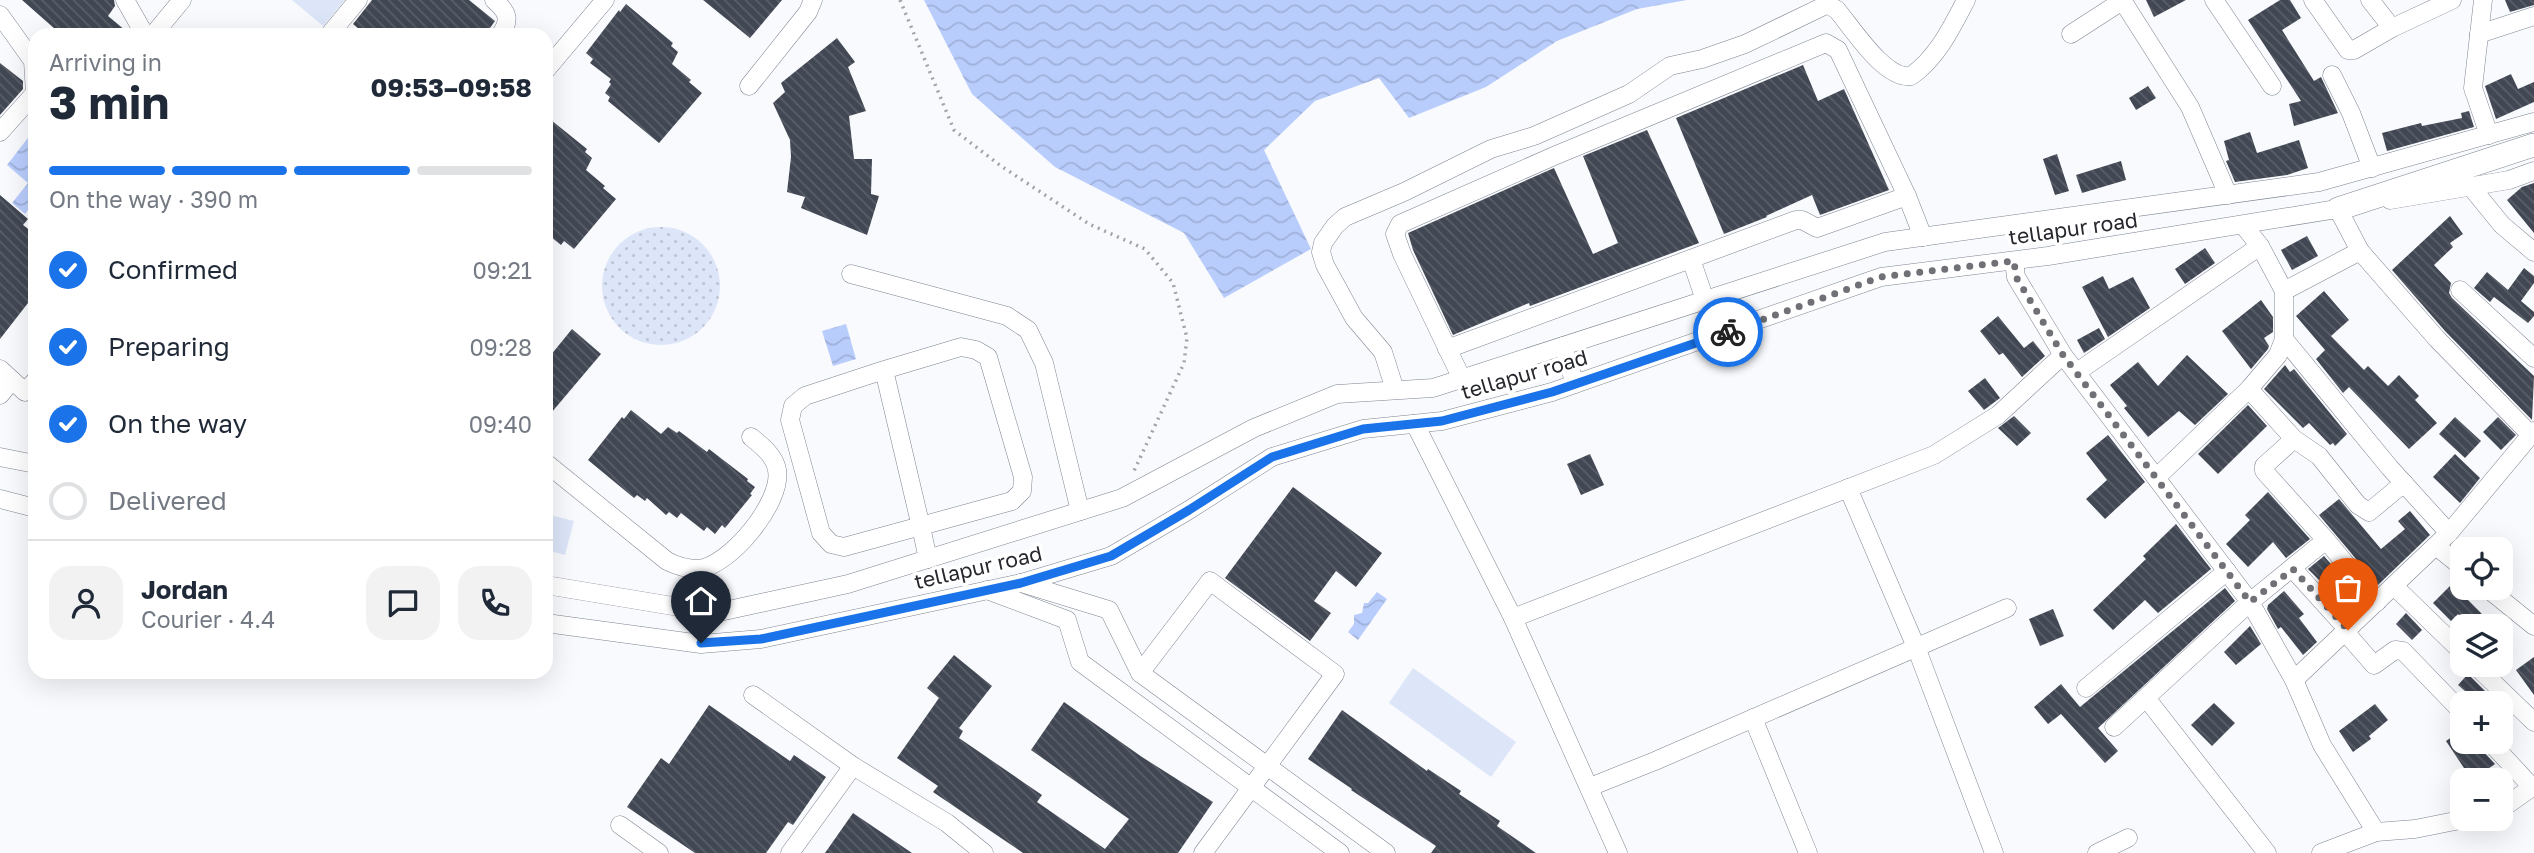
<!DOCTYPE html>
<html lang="en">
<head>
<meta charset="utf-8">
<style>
  :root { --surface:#fff; --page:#f2f2f3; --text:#1f2937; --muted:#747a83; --line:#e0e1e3; --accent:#1a73e8 }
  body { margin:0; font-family:"Golos Text",sans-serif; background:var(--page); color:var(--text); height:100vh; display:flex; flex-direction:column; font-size:26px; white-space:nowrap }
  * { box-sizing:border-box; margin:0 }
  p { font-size:23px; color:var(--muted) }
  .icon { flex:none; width:38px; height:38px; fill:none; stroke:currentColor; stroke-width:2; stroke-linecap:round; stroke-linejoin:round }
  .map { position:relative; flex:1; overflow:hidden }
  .side { position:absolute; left:28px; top:28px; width:525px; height:651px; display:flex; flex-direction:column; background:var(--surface); border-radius:21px; box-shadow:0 7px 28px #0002 }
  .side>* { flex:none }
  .controls { position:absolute; left:2450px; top:537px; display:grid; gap:14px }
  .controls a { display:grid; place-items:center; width:63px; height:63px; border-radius:14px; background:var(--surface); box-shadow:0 7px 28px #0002; font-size:35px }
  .pin { position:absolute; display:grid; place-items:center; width:60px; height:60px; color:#fff; margin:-72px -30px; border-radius:50% 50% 50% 0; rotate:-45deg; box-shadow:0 0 7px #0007 }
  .pin .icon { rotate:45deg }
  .courier { position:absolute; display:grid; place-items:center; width:70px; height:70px; margin:-35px; border:5px solid #1a73e8; border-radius:50%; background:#fff; color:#222; box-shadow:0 2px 9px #0007 }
  .headline em { font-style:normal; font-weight:700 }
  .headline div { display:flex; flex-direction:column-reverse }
  .headline { display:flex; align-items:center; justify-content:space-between; height:119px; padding:0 21px }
  h1 { font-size:46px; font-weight:700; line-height:52px }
  .bar { display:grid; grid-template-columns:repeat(4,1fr); gap:10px 7px; align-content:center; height:84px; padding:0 21px }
  .bar i { height:9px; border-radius:5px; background:var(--line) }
  .bar .on { background:var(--accent) }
  .bar p { grid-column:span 4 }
  .line { display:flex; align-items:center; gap:18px; padding:0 21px; border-top:2px solid var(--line) }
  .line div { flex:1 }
  .round { display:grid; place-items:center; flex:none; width:74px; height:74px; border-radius:21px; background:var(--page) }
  ol { padding:0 21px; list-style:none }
  li { display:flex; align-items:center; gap:21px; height:77px }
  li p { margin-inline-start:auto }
  li .icon { padding:7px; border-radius:50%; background:var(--accent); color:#fff; stroke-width:4 }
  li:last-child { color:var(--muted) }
  li i { width:38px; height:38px; border:4px solid var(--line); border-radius:50% }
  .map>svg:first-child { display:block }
  .grass { fill:url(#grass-dots) }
  .green { fill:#dde6f9 }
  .water { fill:url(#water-waves) }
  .building { fill:url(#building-back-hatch) }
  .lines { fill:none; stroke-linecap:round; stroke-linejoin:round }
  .minor-casing { stroke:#7e8492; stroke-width:19 }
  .major-casing { stroke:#7e8492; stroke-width:24 }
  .path { stroke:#a1a3a7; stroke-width:3.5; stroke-dasharray:2 5; stroke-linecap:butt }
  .minor { stroke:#fff; stroke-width:18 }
  .major { stroke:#fff; stroke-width:23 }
  .done { stroke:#6f7176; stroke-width:7; stroke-dasharray:0 12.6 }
  .route { stroke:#1a73e8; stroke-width:9 }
  .labels { text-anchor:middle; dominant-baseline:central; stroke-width:7; stroke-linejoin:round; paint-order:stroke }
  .street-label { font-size:21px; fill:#25272d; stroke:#fff }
</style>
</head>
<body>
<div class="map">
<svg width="2534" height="853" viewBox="0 0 2534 853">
  <defs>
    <pattern id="grass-dots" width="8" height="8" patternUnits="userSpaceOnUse" patternTransform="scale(1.75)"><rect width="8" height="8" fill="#dde6f9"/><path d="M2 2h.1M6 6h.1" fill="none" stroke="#bec5d6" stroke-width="1.8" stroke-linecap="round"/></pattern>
    <pattern id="water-waves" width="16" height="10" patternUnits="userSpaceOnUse" patternTransform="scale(1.75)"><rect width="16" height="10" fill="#b9cdfd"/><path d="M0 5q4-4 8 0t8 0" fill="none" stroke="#9fb0d9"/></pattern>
    <pattern id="building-back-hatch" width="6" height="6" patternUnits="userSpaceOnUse" patternTransform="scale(1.75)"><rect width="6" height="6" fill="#414753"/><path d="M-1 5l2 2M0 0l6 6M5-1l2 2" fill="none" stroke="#5a5f69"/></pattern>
  </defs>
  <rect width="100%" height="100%" fill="#f9fafd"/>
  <circle class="grass" cx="661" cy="286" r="59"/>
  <g class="green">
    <path d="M292,0h53l-22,26z"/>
    <path d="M546,514l28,7 -9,34 -19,-5z"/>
    <path d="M1413,668l103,74 -25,35 -102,-74z"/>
  </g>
  <g class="water">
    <path d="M924,0h763l-50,9 -80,32 -71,46 -77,31 -30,-40 -64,23 -51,49 47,99 -87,49 -40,-65 -129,-66 -83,-73z"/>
    <path d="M31,134l4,4v63l-10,13 -13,-11 16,-20 -21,-18z"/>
    <path d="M846,324l10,35 -23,7 -11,-35z"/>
    <path d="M1377,592l10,7 -29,41 -10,-8 6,-8v-9l8,-2 2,-10h4z"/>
  </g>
  <g class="building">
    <path d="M22,0h92l1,6 -7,10 23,19h-81l5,-6z"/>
    <path d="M372,0h97l26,21 -10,14h-119l-13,-11z"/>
    <path d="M703,0h79l-32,38z"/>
    <path d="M2146,0h40l-32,17z"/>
    <path d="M2280,0h10l11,18 -19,12 32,51 7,-4 17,36 -44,13 -5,-22 12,-3 -53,-81z"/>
    <path d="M2505,0h29v5l-24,7z"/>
    <path d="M626,4l47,39 -2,3 7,6 -6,12 19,16 -2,2 13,11 -43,50 -51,-42 2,-4 -5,-4 6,-9 -2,-2 2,-3 -21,-16 3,-4 -7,-6 33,-43 1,2z"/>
    <path d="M837,38l18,24 -7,5 18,44 -17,5 5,43h18l-1,35 8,2 -12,39 -66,-27 4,-11 -18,-5 4,-35 -1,-17 -17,-37 12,-11 -4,-9z"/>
    <path d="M0,63l23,18v8l-23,26z"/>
    <path d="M1803,65l15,36 26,-12 45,101 -69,25 -8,-20 -46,21 1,1 -43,17 -48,-116z"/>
    <path d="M2511,74l7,15 16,-7v20l-38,17 -11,-33z"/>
    <path d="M2148,86l8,12 -20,12 -7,-12z"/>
    <path d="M2469,111l5,16 -87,24 -5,-18 39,-10 1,3 40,-8 -1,-5z"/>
    <path d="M546,116l41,33 -2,3 7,6 -6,12 19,16 -2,2 13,11 -42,50 -10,-8 -3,4 -15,-12z"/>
    <path d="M1647,130l52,113 -169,63 -1,-3 -76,32 -40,-85 -5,-17 146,-65 39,86 25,-11 -35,-87z"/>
    <path d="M2250,132l7,21 42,-13 9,28 -21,7 -52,7 -9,-21 3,-1 -5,-19z"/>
    <path d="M2057,154l12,37 -14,4 -12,-36z"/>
    <path d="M2121,161l5,19 -44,13 -6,-18z"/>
    <path d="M2534,183v50l-27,-33 15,-13z"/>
    <path d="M0,195l28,24 -5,6 12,9v60l-35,45z"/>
    <path d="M2450,216l13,18 -13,9 3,4 -19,18 17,18 -2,10 3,5 82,78 -2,44 -87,-89 -53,-61z"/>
    <path d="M2307,236l11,20 -26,14 -11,-20z"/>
    <path d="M2205,248l10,15 -30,21 -10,-15z"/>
    <path d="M2524,268l10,8v7l-13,18 13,11v4l-6,7 -34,-26 -4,5 -16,-14 13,-16 21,18z"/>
    <path d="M2103,276l6,13 24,-12 17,31 -42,29 -26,-50z"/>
    <path d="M2324,291l25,29 -18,16 33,34 4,-4 20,20 11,-11 20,21 -4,4 22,23 -28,26 -60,-62 -6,6 -27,-34 9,-9 -29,-34z"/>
    <path d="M2261,300l12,17v15l-9,6 5,8 -1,3 -17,20 -29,-38z"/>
    <path d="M1998,316l26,32 9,-7 12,15 -23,21 -19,-24 -4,2 -19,-24z"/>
    <path d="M2099,328l6,11 -21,14 -7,-13z"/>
    <path d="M572,329l29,25 -55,65v-58z"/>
    <path d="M2187,355l41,39 -33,31 -16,-14 -31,26 -24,-29 3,-2 -17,-21 28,-23 20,24z"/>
    <path d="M2285,365l5,7 4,-3 53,65 -12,12 -2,-3 -3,2 -21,-22 -6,5 -39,-39z"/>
    <path d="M1985,378l15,20 -16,12 -16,-19z"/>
    <path d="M2248,405l19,21 -49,48 -20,-20z"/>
    <path d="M631,410l30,24 7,-7 9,6 2,-2 28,21 2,-3 39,30 -1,2 8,6 -5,7 2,1 -27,33 -3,-3 -7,9 -8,-7 -3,4 -23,-18 -4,5 -8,-6 -3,3 -19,-17 -2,3 -8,-6 -3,3 -46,-38 34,-43 2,2z"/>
    <path d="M2014,416l17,17 -14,13 -19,-18z"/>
    <path d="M2455,417l26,24 -16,17 -26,-24z"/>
    <path d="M2498,417l18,18 -15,15 -18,-18z"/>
    <path d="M2108,435l37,47 -40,37 -19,-20 21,-19 -21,-27z"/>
    <path d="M1590,454l14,31 -23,10 -14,-31z"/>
    <path d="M2455,454l25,24 -20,25 -27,-26z"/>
    <path d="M1293,487l89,66 -26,34 -20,-16 -22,30 17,12 -21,28 -85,-63z"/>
    <path d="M2268,492l42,47 -24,19 -13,-16 -25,25 -22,-23 24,-24 -5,-5z"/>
    <path d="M2339,499l42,50 24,-20 -7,-8 12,-10 20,24 -52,50 -59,-70z"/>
    <path d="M2176,524l35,45 -53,44 -13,-13 -32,30 -20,-20 53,-51 -3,-3z"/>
    <path d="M2324,556l24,28 -13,12 -27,-27z"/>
    <path d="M2452,584l29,29 9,13h-23l-9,-12 -7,7 -18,-18z"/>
    <path d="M2225,588l10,13 -137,127 20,23 -13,12 -44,-49 -13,10 -14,-17 27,-23 19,23z"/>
    <path d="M2284,591l20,23 -5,4 18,24 -14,13 -22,-28 -3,2 -11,-20 1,-4z"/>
    <path d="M2053,609l11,27 -24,10 -11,-27z"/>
    <path d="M2406,613l16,17 -10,10 -16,-16z"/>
    <path d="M2250,626l11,18 -25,21 -12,-13z"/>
    <path d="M954,655l38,31 -33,42 4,3 -4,7 83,57 -5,7 68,47 24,-30 -98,-69 33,-48 78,55 71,45 -35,51h-155l-90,-61 5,-6 -41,-28 42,-60 -12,-10z"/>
    <path d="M2534,657v38l-18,-25z"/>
    <path d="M2468,674l25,25 -4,5h-9l-22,-19z"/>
    <path d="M2214,703l21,20 -23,23 -21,-21z"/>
    <path d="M2375,704l13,16 -19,16 2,3 -18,13 -14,-21z"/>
    <path d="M709,705l81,56 4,-6 32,22 -33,48 -5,-3 -22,31h-71l-68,-46 34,-49 8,6z"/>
    <path d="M1342,710l85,61 1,-2 33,22 -2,3 41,27 -3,5 39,27h-105l5,-7 -85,-56 1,-1 -44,-30z"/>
    <path d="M2462,730v12h17l3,8 13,14 -23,16 -26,-39z"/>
    <path d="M853,813l59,40h-87z"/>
  </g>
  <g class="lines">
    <defs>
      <g id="minor">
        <path d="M125,0l20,35"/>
        <path d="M494,0c14,12 17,20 6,35"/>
        <path d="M2122,0l68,107 38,88"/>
        <path d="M2214,0l58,86"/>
        <path d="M2313,0l35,50h6l38,-22 60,-28"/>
        <path d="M2370,0l22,28"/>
        <path d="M2483,0l-10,88 16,47"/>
        <path d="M0,15l33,46 2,32"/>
        <path d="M2071,34l51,-33"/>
        <path d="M2479,34l55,-18"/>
        <path d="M153,35l29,-35"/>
        <path d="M329,35l29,-35"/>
        <path d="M546,70l59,-70"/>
        <path d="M2332,75l19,38 21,55"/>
        <path d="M749,86l59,-74 5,-12"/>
        <path d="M0,132l35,-39"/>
        <path d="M2471,187l31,38 32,27"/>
        <path d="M2390,200l119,-20 25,-9"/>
        <path d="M2338,209l22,42 77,88 94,96"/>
        <path d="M1691,259l14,41"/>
        <path d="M2014,261l2,16 47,78 187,247 44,78 28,65 54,87 39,-3 50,-10"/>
        <path d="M851,274l156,42 21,14 16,33 36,148"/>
        <path d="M2460,290l74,68"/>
        <path d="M2284,291l76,-40"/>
        <path d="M2284,339l106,129 59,65"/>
        <path d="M1563,346l12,38"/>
        <path d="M1447,349l349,-129h6l15,8 90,-32"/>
        <path d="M0,369l25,23 10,-11"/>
        <path d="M884,370l-79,26 -12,10 -3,14 31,113 10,11 13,3 168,-46 10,-10 1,-14 -35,-120 -12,-7 -15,-3 -77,23 37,157 7,32"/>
        <path d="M2077,372l183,-126"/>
        <path d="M1462,379l-60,-125 -7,-20 5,-10 154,-68 272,-113 12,7 69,146 16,41"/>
        <path d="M2249,389l45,50"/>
        <path d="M1395,390l-12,-38 -29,-34 -29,-53 -4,-13 2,-9 12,-17 10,-9 59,-25 87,-43 43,-13 95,-42 41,-28 32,-7 43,-15 79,-38 5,-1 8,5c16,19 48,70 74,66 26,-18 41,-49 55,-76"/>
        <path d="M0,395l12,-15"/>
        <path d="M1415,424l98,194 105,235"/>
        <path d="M0,457l35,7"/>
        <path d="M546,463l121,98c10,5 19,8 31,8 31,-2 85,-67 79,-99 -2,-14 -16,-25 -26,-33"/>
        <path d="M2157,477l92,-88 29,-34 6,-16v-48l-24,-45 -17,-21"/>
        <path d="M1848,488l68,159 78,206"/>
        <path d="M0,499l35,9"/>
        <path d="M2436,546l26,21"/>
        <path d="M2293,569l55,61"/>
        <path d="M1021,583l88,27 31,63 246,180"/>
        <path d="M546,585l169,28 133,-29 274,-86 132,-70 83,-34 96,-6 452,-146 434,-60 215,-60"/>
        <path d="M2394,586l68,66"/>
        <path d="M2487,588l47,38"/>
        <path d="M987,590l80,30 13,42 260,191"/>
        <path d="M2377,602l-51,-62 -62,-69v-5l30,-27 25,17 39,49 11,7 35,-29"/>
        <path d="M1513,618l421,-163 64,-40 65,-60"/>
        <path d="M546,623l155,21 60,-5 260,-56 90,-27 78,-46 83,-53 91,-28 79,-8 110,-29 329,-115 167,-21 301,-49"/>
        <path d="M2346,633l28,32 21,-15 8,1 59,61"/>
        <path d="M2475,665l59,57"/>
        <path d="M1140,673l70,-92 125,93 -132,179"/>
        <path d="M2294,680l155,-147 85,-102"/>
        <path d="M2086,688l141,-117"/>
        <path d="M753,695l100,71 94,57 37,30"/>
        <path d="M2147,699l120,154"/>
        <path d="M1753,718l55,135"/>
        <path d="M2114,727l136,-125 76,-62"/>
        <path d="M2490,742l42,45"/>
        <path d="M1590,787l65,-26 352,-153"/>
        <path d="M2501,809l33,-23"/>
        <path d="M620,825l39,28"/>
        <path d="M790,853l63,-87"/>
        <path d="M2097,853l31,-15"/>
        <path d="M2321,853l55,-21"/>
      </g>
      <path id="major" d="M2338,209l196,-64"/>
    </defs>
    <use href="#minor" class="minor-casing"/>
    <use href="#major" class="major-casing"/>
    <path class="path" d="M900,0l54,130 47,36 88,58 56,25 28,34 14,55 -3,25 -50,108"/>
    <use href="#minor" class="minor"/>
    <use href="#major" class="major"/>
  </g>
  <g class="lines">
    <path class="done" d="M1728,332l153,-55 133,-16 2,16 47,78 187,247 43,-33 55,61"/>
    <path class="route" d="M701,643l60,-4 260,-56 90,-27 78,-46 83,-53 91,-28 79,-8 110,-29 176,-60"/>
  </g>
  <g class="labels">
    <g class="street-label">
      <text transform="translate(2073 228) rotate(-8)">tellapur road</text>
      <text transform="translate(1524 374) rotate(-16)">tellapur road</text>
      <text transform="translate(978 567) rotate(-13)">tellapur road</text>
    </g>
  </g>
</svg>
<div class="controls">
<a><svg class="icon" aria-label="locate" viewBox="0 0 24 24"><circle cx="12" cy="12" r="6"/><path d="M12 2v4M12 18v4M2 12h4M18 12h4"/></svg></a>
<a><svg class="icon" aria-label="layers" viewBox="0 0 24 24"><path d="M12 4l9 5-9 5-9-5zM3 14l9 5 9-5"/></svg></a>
<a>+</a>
<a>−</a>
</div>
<div class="pin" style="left:2348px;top:630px;background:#ea580c"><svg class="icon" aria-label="bag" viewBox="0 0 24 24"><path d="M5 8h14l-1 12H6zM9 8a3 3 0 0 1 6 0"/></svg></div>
<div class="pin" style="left:701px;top:643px;background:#1f2937"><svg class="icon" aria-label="home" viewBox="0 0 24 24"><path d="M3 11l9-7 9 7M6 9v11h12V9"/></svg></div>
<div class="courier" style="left:1728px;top:332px"><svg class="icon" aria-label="bike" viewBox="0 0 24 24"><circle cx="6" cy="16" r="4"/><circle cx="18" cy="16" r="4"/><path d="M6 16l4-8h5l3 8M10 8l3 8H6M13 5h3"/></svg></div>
<section class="side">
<div class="headline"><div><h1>3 min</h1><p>Arriving in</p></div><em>09:53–09:58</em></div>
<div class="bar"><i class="on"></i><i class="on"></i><i class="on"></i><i></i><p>On the way · 390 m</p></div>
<ol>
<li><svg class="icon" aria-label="check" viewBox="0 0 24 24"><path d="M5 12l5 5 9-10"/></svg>Confirmed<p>09:21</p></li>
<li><svg class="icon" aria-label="check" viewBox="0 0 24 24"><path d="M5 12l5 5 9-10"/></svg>Preparing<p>09:28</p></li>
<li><svg class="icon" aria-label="check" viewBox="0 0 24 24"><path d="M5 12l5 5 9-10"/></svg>On the way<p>09:40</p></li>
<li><i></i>Delivered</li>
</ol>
<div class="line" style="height:126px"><a class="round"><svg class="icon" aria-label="person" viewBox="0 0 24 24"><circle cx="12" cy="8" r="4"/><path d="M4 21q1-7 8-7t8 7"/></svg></a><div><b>Jordan</b><p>Courier · 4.4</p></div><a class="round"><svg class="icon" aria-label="chat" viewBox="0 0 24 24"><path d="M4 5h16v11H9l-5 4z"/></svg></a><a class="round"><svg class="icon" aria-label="phone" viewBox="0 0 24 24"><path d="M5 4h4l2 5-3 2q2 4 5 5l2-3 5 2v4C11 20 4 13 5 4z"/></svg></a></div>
</section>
</div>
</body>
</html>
